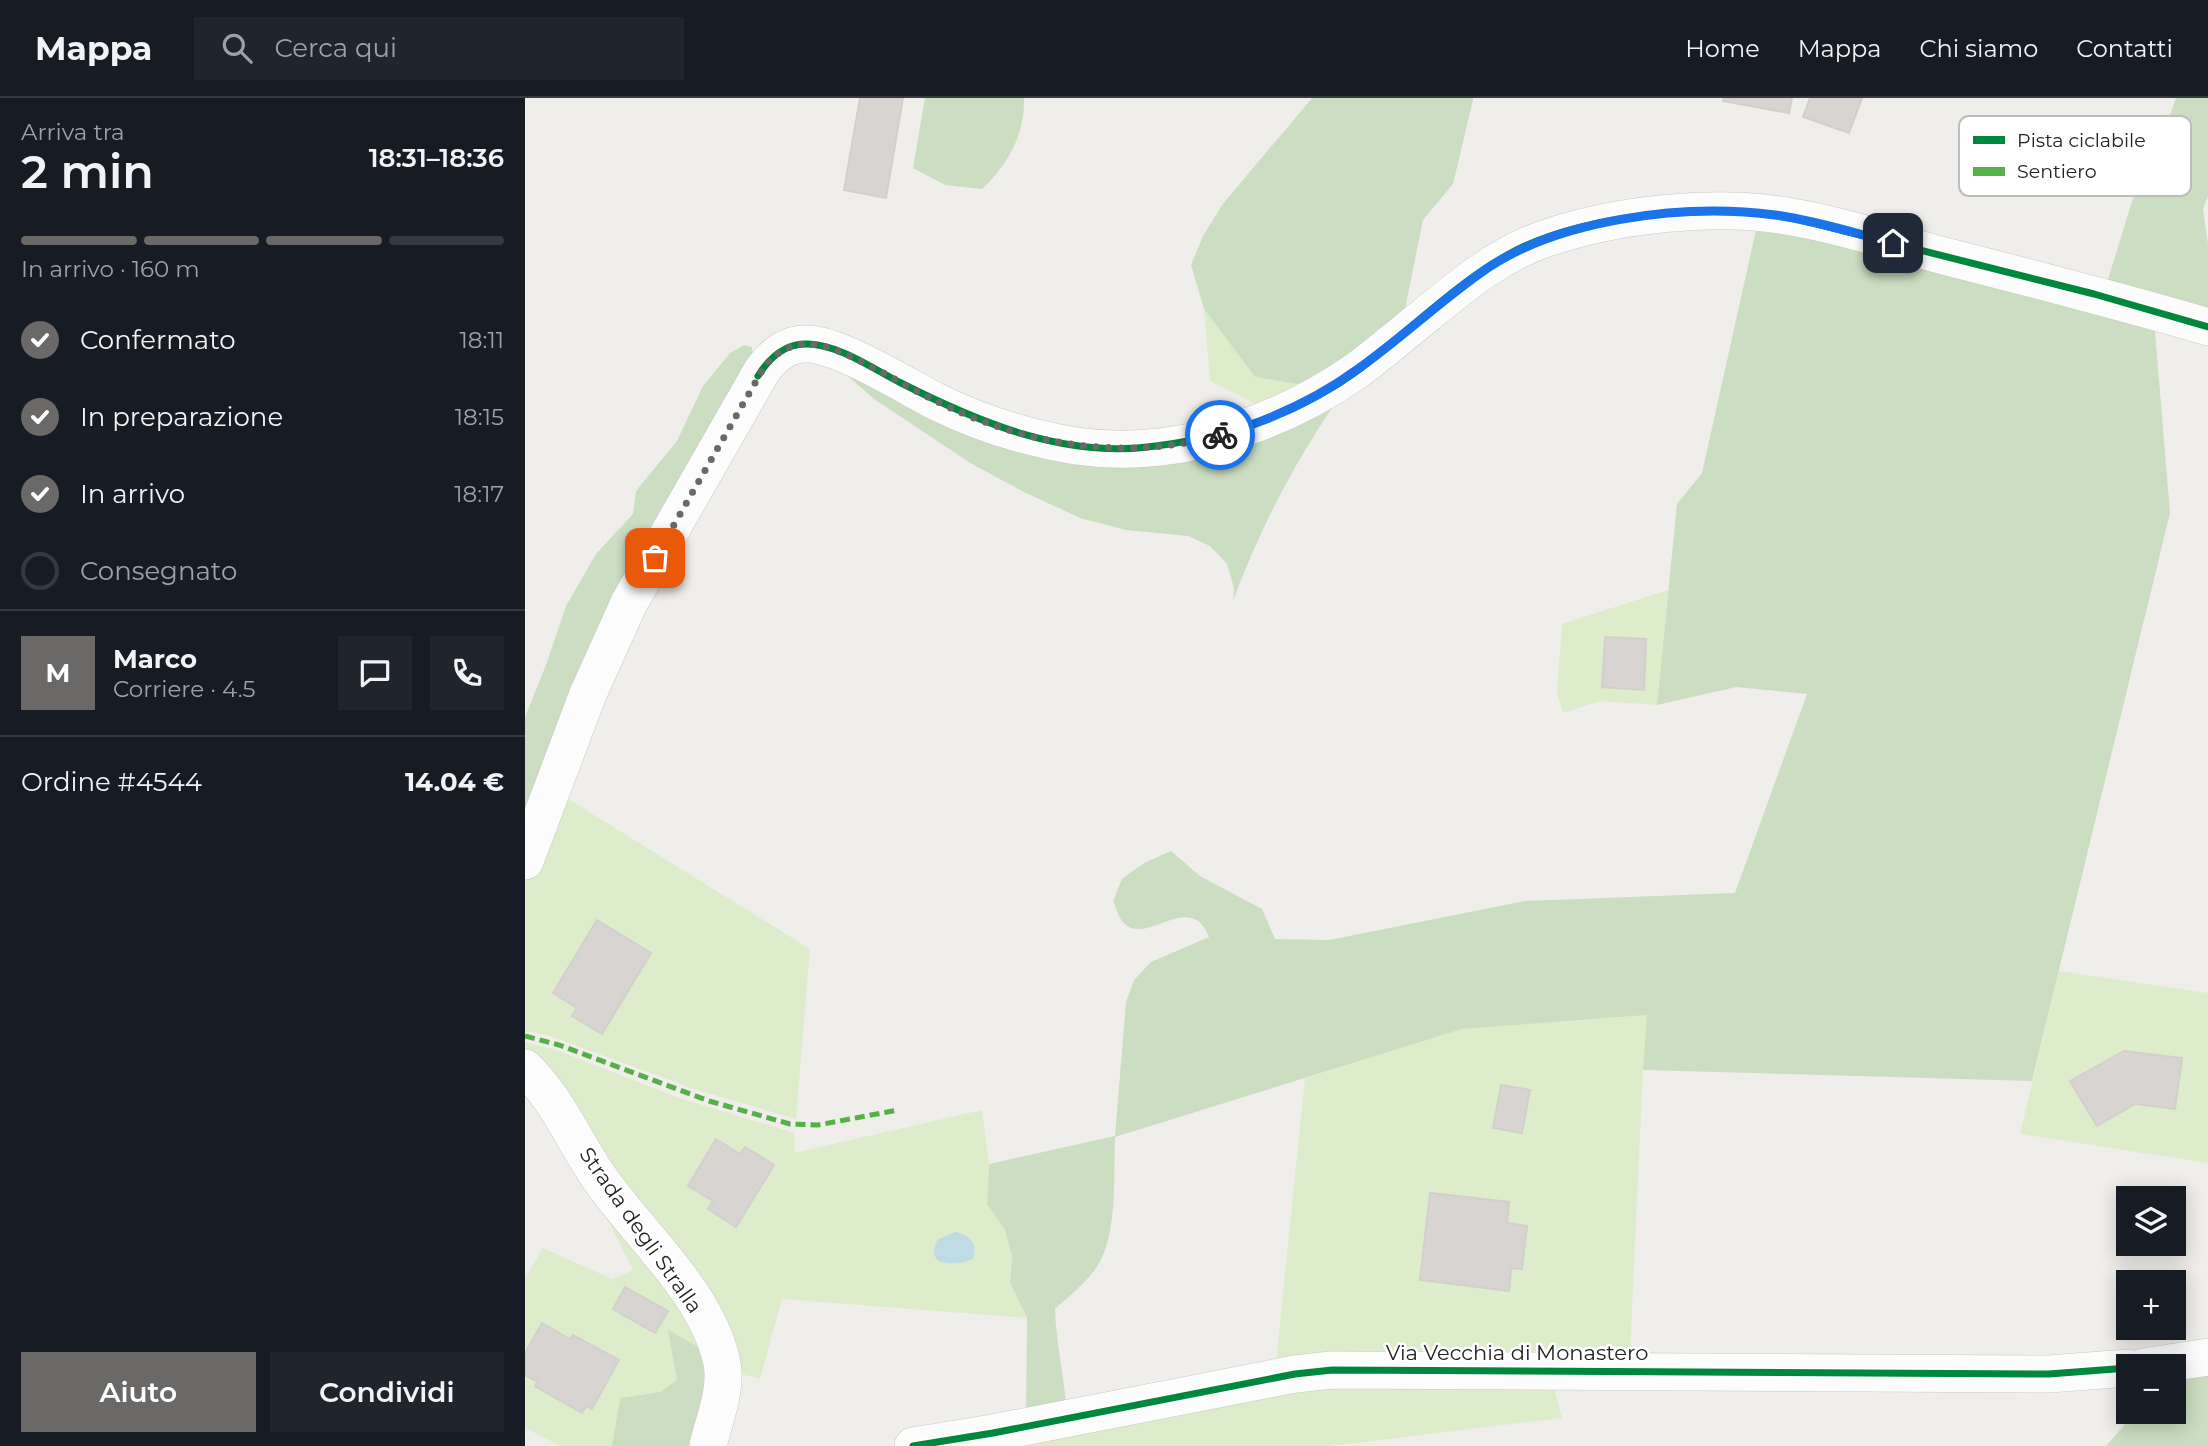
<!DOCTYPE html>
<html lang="it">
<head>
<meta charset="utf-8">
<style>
  :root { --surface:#171b24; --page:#20242c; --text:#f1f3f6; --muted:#9ea1a6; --line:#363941; --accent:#6a6968 }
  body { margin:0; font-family:Montserrat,sans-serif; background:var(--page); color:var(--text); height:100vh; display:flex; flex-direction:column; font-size:26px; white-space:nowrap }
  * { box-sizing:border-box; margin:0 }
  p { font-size:23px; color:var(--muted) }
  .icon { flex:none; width:38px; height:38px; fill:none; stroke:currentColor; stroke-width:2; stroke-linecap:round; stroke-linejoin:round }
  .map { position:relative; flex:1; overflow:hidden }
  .drawer { display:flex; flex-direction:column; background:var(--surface); width:525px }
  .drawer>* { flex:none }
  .tools { position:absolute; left:1591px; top:1088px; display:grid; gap:14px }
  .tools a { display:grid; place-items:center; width:70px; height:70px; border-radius:0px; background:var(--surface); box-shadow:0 4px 18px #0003; font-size:35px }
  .pin { position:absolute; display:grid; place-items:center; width:60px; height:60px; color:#fff; margin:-30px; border-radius:14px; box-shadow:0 4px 10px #0006 }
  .courier { position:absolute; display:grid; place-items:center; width:70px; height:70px; margin:-35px; border:5px solid #1a73e8; border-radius:50%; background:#fff; color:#222; box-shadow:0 2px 9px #0007 }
  .summary em { font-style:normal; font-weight:600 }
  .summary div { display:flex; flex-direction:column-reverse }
  .summary { display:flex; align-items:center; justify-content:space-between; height:119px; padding:0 21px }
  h1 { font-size:46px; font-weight:600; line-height:52px }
  .bar { display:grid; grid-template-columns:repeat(4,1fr); gap:10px 7px; align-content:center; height:84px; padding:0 21px }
  .bar i { height:9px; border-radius:5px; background:var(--line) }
  .bar .current { background:var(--accent) }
  .bar p { grid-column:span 4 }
  .line { display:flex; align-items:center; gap:18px; padding:0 21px; border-top:2px solid var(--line) }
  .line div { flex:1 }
  .round { display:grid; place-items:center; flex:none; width:74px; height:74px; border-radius:0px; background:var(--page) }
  ol { padding:0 21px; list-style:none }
  li { display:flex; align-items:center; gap:21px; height:77px }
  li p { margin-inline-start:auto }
  li .icon { padding:7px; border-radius:50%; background:var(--accent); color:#fff; stroke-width:4 }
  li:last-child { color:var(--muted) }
  li i { width:38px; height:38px; border:4px solid var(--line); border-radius:50% }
  .primary-button { display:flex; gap:14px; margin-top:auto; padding:14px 21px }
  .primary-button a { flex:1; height:80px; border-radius:0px; background:var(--accent); color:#fff; font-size:28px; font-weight:600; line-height:80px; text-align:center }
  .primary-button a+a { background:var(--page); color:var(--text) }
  header { display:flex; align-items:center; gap:42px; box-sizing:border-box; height:98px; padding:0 35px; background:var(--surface); border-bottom:2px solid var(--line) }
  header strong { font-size:33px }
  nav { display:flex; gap:38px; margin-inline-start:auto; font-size:24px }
  .search { width:490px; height:63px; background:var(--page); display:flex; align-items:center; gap:18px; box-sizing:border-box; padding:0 24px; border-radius:0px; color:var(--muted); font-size:26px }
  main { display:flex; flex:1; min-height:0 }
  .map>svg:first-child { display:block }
  .grass { fill:#ddeccb }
  .forest { fill:#cbdec1 }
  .water { fill:#bfdbe3 }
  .building { fill:#d7d4d2; stroke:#d3d0cc; stroke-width:2 }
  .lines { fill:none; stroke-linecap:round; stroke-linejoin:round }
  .minor-casing { stroke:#c9c8c7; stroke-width:38 }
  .minor { stroke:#fdfcfc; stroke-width:37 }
  .quiet { stroke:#55b145; stroke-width:5; stroke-dasharray:10 5; stroke-linecap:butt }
  .cycleway-casing { stroke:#fff; stroke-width:11 }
  .cycleway { stroke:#00873e; stroke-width:7 }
  .done { stroke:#6a6968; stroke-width:7; stroke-dasharray:0 12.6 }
  .route { stroke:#1a73e8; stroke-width:9 }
  .labels { text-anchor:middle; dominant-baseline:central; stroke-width:5; stroke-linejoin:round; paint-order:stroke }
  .street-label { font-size:21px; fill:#222; stroke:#fff }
  .key { fill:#fff; stroke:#bdbdbd; stroke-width:2 }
  .key-label { font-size:19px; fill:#222 }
</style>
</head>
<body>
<header>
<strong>Mappa</strong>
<div class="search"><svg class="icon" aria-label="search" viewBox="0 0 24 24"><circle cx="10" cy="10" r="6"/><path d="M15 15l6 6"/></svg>Cerca qui</div>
<nav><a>Home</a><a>Mappa</a><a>Chi siamo</a><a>Contatti</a></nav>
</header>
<main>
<section class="drawer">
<div class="summary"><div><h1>2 min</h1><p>Arriva tra</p></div><em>18:31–18:36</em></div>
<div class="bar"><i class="current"></i><i class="current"></i><i class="current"></i><i></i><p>In arrivo · 160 m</p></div>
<ol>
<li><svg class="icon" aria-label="check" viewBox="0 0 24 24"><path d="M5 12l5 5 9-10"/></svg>Confermato<p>18:11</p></li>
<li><svg class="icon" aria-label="check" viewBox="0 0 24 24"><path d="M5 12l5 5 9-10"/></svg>In preparazione<p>18:15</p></li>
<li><svg class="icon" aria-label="check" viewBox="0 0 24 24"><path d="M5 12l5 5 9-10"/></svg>In arrivo<p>18:17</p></li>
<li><i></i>Consegnato</li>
</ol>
<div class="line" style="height:126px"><b class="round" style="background:var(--accent);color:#fff">M</b><div><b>Marco</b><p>Corriere · 4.5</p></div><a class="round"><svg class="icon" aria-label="chat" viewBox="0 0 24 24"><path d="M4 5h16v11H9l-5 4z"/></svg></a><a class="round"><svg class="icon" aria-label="phone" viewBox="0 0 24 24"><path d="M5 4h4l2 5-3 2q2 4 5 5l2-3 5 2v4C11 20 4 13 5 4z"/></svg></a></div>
<div class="line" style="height:91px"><div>Ordine #4544</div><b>14.04 €</b></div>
<div class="primary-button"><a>Aiuto</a><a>Condividi</a></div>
</section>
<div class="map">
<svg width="1683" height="1348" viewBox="0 0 1683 1348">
  <rect width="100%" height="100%" fill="#f0eeeb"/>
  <g class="grass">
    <path d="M679,211l51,68 60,10 -45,24 -60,-30z"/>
    <path d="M1143,492l-11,115 -57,-4 -37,12 -6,-19 5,-70z"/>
    <path d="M32,694l253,157 -14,170 -102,-30 -144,-53 -25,-5v-153z"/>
    <path d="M1534,873l149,22v170l-188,-29z"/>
    <path d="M1123,917l-5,55 -13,285 -354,7 29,-284 157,-49z"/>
    <path d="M0,944l34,9 120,47 116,35 -1,20 188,-43 7,54 -2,40 18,26 7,27 -2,26 17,35 -245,-19 -22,80 -30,-8 -205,-313z"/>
    <path d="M73,1102l108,136 -29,44 -17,12 -40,6 -8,48h-51l-36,-18v-150l18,-30 69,31 21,-9z"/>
    <path d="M1029,1289l8,31 -231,28h-318l279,-53 42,-5z"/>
  </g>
  <g class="forest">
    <path d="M400,0h99c1,36 -16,67 -42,91l-37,-4 -32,-17z"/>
    <path d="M787,0h161v2l-20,84 -30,36 -21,104 -87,63 -60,-10 -51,-68 -13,-44 12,-29 19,-31z"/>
    <path d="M1651,0h32v98l-5,13 5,35v75l-103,-30 34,-110 26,-50z"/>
    <path d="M1233,123l396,99 16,193 -138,568 -389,-11 4,-55 -185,14 -347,108c-2,39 4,102 -21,134 -11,14 -26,26 -39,38 1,32 8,62 11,94l-40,7 1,-92 -17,-35 2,-26 -7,-27 -18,-26 2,-40 126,-28 11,-134 8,-22 17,-18 58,-25c-19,-49 -64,12 -86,-15 -5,-5 -7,-15 -10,-21l9,-22 22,-16 27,-12 29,25 62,33 13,30 54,1 196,-39 210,-8 72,-199 -71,-7 -79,18 20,-201 25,-31z"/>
    <path d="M219,247l8,2 1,19 -228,478v-127l21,-52 20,-59 30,-52 37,-40 3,-23 41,-50 26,-55 27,-33z"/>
    <path d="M298,261l262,96 262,-69c-48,68 -85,137 -114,215l1,-13 -7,-24 -17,-18 -22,-10 -62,-6 -46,-12 -56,-26 -52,-28 -98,-65 -24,-21z"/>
    <path d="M143,1232l45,25 -13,91h-88l8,-48 40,-6 17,-12z"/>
    <path d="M1683,1275v73h-102l30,-34h37l1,-30 9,-5z"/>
  </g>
  <path class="water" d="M431,1134c15,4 22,12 17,27 -18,7 -50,9 -35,-20z"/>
  <g class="building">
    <path d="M335,0h43l-17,100 -42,-8z"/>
    <path d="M1199,0h68l-3,15 -66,-12z"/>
    <path d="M1285,0h52l-13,35 -46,-16z"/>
    <path d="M1080,539l41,2 -2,51 -42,-3z"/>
    <path d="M72,822l54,33 -49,81 -30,-18 5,-8 -24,-15z"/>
    <path d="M1599,953l58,7 -7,51 -40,-5 -38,22 -27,-45z"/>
    <path d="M976,987l29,5 -8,43 -29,-5z"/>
    <path d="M191,1041l24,15 5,-7 29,18 -38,62 -28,-18 5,-8 -25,-15z"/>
    <path d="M905,1095l79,9 -2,21 20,3 -5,43 -11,-1 -2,23 -89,-11z"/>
    <path d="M100,1189l43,24 -13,22 -42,-24z"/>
    <path d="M17,1225l28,16 3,-4 46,25 -27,49 -6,-3 -4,7 -47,-27 2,-4 -12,-7v-22z"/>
  </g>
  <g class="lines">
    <defs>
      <g id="minor">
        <path d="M0,763l63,-167 41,-91 134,-234c12,-15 25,-26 45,-25 32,1 96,41 127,57 44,22 92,37 141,45 97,14 201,-20 280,-75 17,-12 33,-26 49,-39 44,-35 87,-76 142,-94 71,-24 165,-34 239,-22 56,9 111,28 166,42 86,22 171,44 256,69"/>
        <path d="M0,970c32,31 47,69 71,105 40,60 111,118 126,190 5,27 -8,57 -14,83"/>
        <path d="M1618,1269l65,-10"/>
        <path d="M388,1348l80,-13 302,-59 37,-4 717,4 79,-6"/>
      </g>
    </defs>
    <use href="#minor" class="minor-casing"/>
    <use href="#minor" class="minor"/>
    <path class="quiet" d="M0,938l34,9 150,56 81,23 28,1 80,-15"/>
    <defs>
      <g id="cycleway">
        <path d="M233,278c12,-19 27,-33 50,-32 32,1 65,25 93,39 79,40 165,76 255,63 73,-10 145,-33 205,-78 49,-38 94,-84 148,-114 71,-40 205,-51 284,-36l301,76 114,33"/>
        <path d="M388,1348l80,-13 302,-59 37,-4 717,4 79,-6"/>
      </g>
    </defs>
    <use href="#cycleway" class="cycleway-casing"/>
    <use href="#cycleway" class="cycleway"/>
  </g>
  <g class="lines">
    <path class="done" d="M130,460l108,-189c18,-25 41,-30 70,-20 36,14 70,36 105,53 87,43 187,60 282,33"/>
    <path class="route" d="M695,337c48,-14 97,-36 138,-66 42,-30 79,-65 121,-95 75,-55 204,-71 296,-59 39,5 79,18 118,28"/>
  </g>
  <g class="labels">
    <g class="street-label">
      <text transform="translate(116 1132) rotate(55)">Strada degli Stralla</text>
      <text x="992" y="1254">Via Vecchia di Monastero</text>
    </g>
  </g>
  <rect x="1434" y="18" width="232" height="80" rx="10" class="key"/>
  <rect x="1448" y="38" width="32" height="8" fill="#00873e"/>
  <rect x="1448" y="69" width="32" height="9" fill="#55b145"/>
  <g class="key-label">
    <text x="1492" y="49">Pista ciclabile</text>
    <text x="1492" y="80">Sentiero</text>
  </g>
</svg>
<div class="tools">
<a><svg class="icon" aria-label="layers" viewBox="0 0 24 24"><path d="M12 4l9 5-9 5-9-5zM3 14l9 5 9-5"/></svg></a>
<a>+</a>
<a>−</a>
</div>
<div class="pin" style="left:130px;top:460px;background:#ea580c"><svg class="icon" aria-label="bag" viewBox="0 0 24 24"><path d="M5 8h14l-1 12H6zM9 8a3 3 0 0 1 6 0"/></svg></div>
<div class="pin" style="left:1368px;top:145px;background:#1f2937"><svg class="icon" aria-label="home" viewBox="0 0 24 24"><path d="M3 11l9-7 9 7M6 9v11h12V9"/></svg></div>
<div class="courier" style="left:695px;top:337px"><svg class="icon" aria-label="bike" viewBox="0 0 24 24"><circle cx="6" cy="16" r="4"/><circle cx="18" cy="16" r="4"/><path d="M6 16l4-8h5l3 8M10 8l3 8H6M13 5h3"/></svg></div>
</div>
</main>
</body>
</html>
